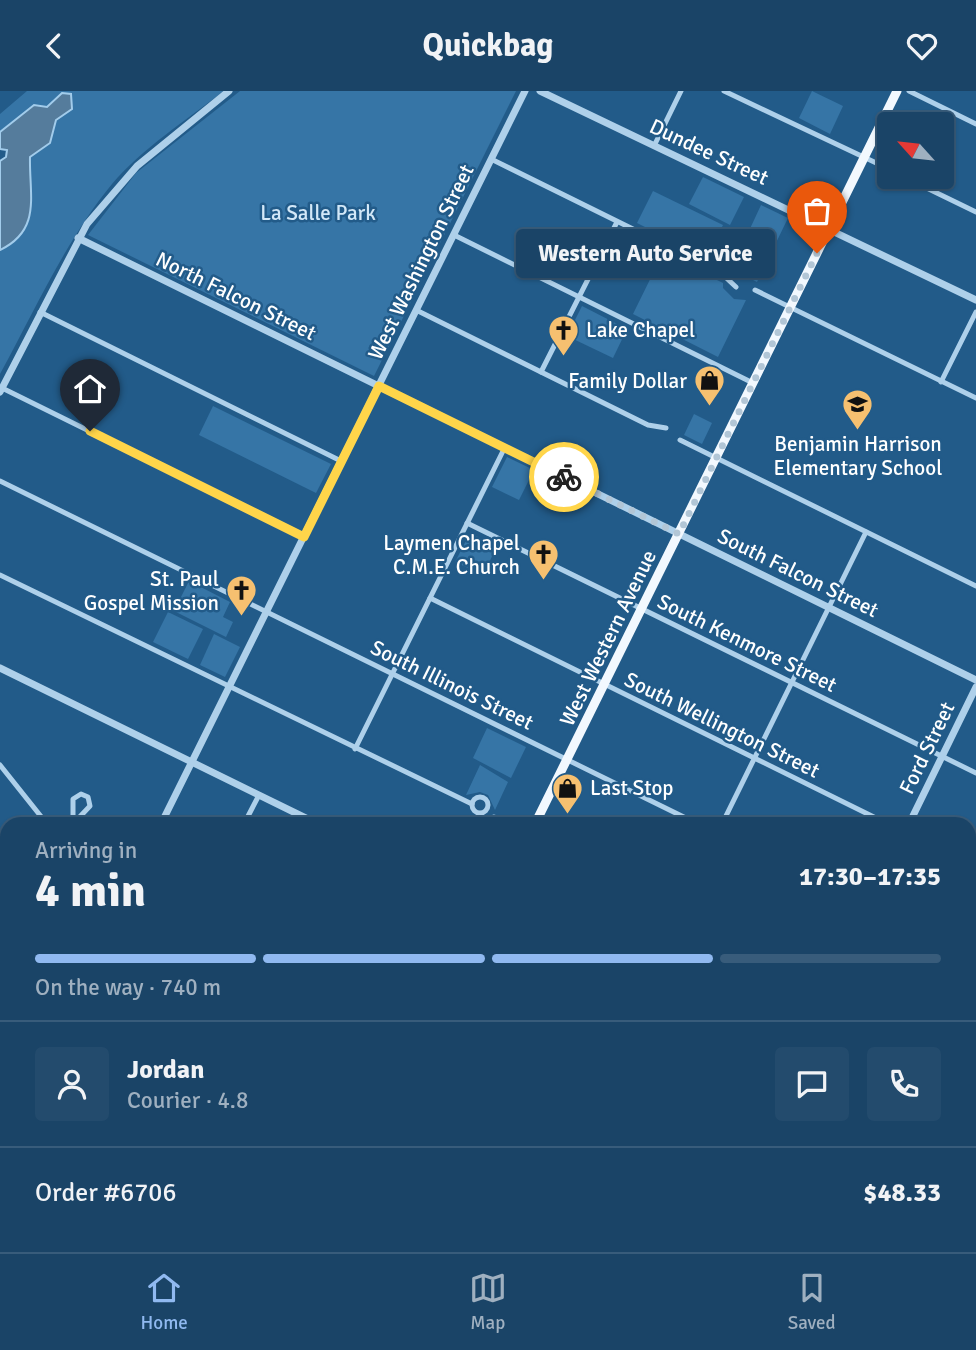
<!DOCTYPE html>
<html lang="en">
<head>
<meta charset="utf-8">
<style>
  :root { --surface:#1a4467; --page:#234b6d; --text:#f1f3f6; --muted:#9fb0c0; --line:#385c7b; --accent:#90b9f0 }
  body { margin:0; font-family:Signika,sans-serif; background:var(--page); color:var(--text); height:100vh; display:flex; flex-direction:column; font-size:26px; white-space:nowrap }
  * { box-sizing:border-box; margin:0 }
  p { font-size:23px; color:var(--muted) }
  .icon { flex:none; width:38px; height:38px; fill:none; stroke:currentColor; stroke-width:2; stroke-linecap:round; stroke-linejoin:round }
  .map { position:relative; flex:1; overflow:hidden }
  .side { position:absolute; left:0px; top:726px; width:976px; height:436px; display:flex; flex-direction:column; background:var(--surface); border-radius:21px 21px 0 0; box-shadow:0 2px 5px #0004,0 0 0 2px var(--line) }
  .side>* { flex:none }
  .needle { width:46px; rotate:297deg }
  .buttons { position:absolute; left:877px; top:21px; display:grid; gap:14px }
  .buttons a { display:grid; place-items:center; width:77px; height:77px; border-radius:7px; background:var(--surface); box-shadow:0 2px 5px #0004,0 0 0 2px var(--line); font-size:35px }
  .pin { position:absolute; display:grid; place-items:center; width:60px; height:60px; color:#fff; margin:-72px -30px; border-radius:50% 50% 50% 0; rotate:-45deg; box-shadow:0 0 7px #0007 }
  .pin .icon { rotate:45deg }
  .courier { position:absolute; display:grid; place-items:center; width:70px; height:70px; margin:-35px; border:5px solid #ffd54a; border-radius:50%; background:#fff; color:#222; box-shadow:0 2px 9px #0007 }
  .bubble { position:absolute; height:49px; border-radius:7px; background:var(--surface); box-shadow:0 2px 5px #0004,0 0 0 2px var(--line); font-size:23px; font-weight:700; line-height:49px; text-align:center }
  .summary em { font-style:normal; font-weight:700 }
  .summary div { display:flex; flex-direction:column-reverse }
  .summary { display:flex; align-items:center; justify-content:space-between; height:119px; padding:0 35px }
  h1 { font-size:46px; font-weight:700; line-height:52px }
  .bar { display:grid; grid-template-columns:repeat(4,1fr); gap:10px 7px; align-content:center; height:84px; padding:0 35px }
  .bar i { height:9px; border-radius:5px; background:var(--line) }
  .bar .on { background:var(--accent) }
  .bar p { grid-column:span 4 }
  .line { display:flex; align-items:center; gap:18px; padding:0 35px; border-top:2px solid var(--line) }
  .line div { flex:1 }
  .round { display:grid; place-items:center; flex:none; width:74px; height:74px; border-radius:7px; background:var(--page) }
  header { display:flex; justify-content:space-between; align-items:center; height:91px; padding:0 35px; background:var(--surface); font-size:32px; font-weight:700 }
  .menu { display:flex; justify-content:space-around; align-items:center; height:98px; border-top:2px solid var(--line); background:var(--surface); font-size:19px; color:var(--muted) }
  .menu a { display:grid; justify-items:center; gap:4px }
  .menu .on { color:var(--accent) }
  .map>svg:first-child { display:block }
  .green { fill:#3675a6 }
  .water { fill:#557c9c; stroke:#a2cceb; stroke-width:2 }
  .lines { fill:none; stroke-linecap:round; stroke-linejoin:round }
  .minor { stroke:#aed0ea; stroke-width:5 }
  .tertiary { stroke:#aed0ea; stroke-width:7 }
  .primary { stroke:#f2f8fe; stroke-width:9 }
  .done { stroke:#b2c6d6; stroke-width:7; stroke-dasharray:0 12.6 }
  .route { stroke:#ffd54a; stroke-width:9 }
  .labels { text-anchor:middle; dominant-baseline:central; stroke-width:5; stroke-linejoin:round; paint-order:stroke }
  .street-label { font-size:21px; fill:#fff; stroke:#225b89 }
  .park-label { font-size:21px; fill:#d3e8f8; stroke:#225b89 }
  .poi-label { font-size:21px; fill:#fff; stroke:#225b89; text-anchor:end }
</style>
</head>
<body>
<header><svg class="icon" aria-label="back" viewBox="0 0 24 24"><path d="M15 5l-7 7 7 7"/></svg>Quickbag<svg class="icon" aria-label="heart" viewBox="0 0 24 24"><path d="M12 20l-8-8c-3-5 5-10 8-4 3-6 11-1 8 4z"/></svg></header>
<div class="map">
<svg width="976" height="1161" viewBox="0 0 976 1161">
  <rect width="100%" height="100%" fill="#225b89"/>
  <g class="green">
    <path d="M27,0h197c-38,29 -81,57 -112,93 -46,56 -77,126 -112,190v-124c42,-20 29,-55 30,-93l20,-14 12,-50 -15,14 -13,-2 -34,27v-18z"/>
    <path d="M240,0h276l-142,285 -286,-141 48,-62z"/>
    <path d="M812,0l31,15 -13,28 -31,-16z"/>
    <path d="M703,86l41,20 -14,28 -41,-21z"/>
    <path d="M653,100l70,34 -16,33 -70,-35z"/>
    <path d="M761,114l27,13 -31,64 -12,-6 17,-36 -14,-7z"/>
    <path d="M663,162l60,30v5l11,11 12,1 -28,57 -85,-43z"/>
    <path d="M582,215l45,23 -14,29 -46,-22z"/>
    <path d="M213,315l118,58 -15,29 -117,-58z"/>
    <path d="M694,323l18,9 -10,21 -18,-9z"/>
    <path d="M507,366l27,13 -15,30 -27,-13z"/>
    <path d="M470,442l27,13 -14,29 -28,-13z"/>
    <path d="M189,490l41,21 -7,15 10,5 -7,15 -52,-26z"/>
    <path d="M168,521l35,17 -15,30 -35,-17z"/>
    <path d="M214,543l26,13 -15,30 -25,-12z"/>
    <path d="M487,637l39,19 -15,31 -38,-20z"/>
    <path d="M480,674l28,17 -13,28 -7,-15 -8,-3 -14,3z"/>
  </g>
  <path class="water" d="M62,2l9,1 1,15 -16,11 -6,23 -20,14c-1,38 12,73 -30,93v-89l6,-4 1,-7 -7,-1v-17l34,-27 13,2z"/>
  <g class="lines">
    <g class="minor">
      <path d="M724,0l165,78"/>
      <path d="M909,0l67,33"/>
      <path d="M654,55l27,-55"/>
      <path d="M491,68l229,113 16,15"/>
      <path d="M904,86l72,35"/>
      <path d="M454,144l299,148"/>
      <path d="M755,199l221,108"/>
      <path d="M416,219l232,115 18,3"/>
      <path d="M40,221l301,149"/>
      <path d="M541,281l76,-150"/>
      <path d="M941,291l35,-70"/>
      <path d="M2,297l302,149"/>
      <path d="M680,349l296,146"/>
      <path d="M0,390l698,343"/>
      <path d="M467,432l509,250"/>
      <path d="M0,484l472,229"/>
      <path d="M430,507l458,226"/>
      <path d="M355,658l150,-302"/>
      <path d="M0,674l47,59"/>
      <path d="M81,703l7,3 2,9 -17,18v-25z"/>
      <circle cx="480" cy="714" r="8"/>
      <path d="M494,726l14,7"/>
      <path d="M244,733l15,-29"/>
      <path d="M722,733l144,-292"/>
      <path d="M970,773l6,4"/>
      <path d="M0,798l7,7"/>
      <path d="M970,888l6,17"/>
      <path d="M0,900l7,4"/>
      <path d="M970,996l6,-7"/>
      <path d="M970,1151l6,3"/>
      <path d="M599,1155l12,6"/>
      <path d="M789,1155l12,6"/>
      <path d="M445,1161l3,-6"/>
      <path d="M508,1161l3,-6"/>
    </g>
    <g class="tertiary">
      <path d="M540,0l436,209"/>
      <path d="M78,147l898,442"/>
      <path d="M0,301l87,-168 50,-58 92,-75"/>
      <path d="M0,577l318,156"/>
      <path d="M161,733l364,-733"/>
      <path d="M909,733l67,-137"/>
      <path d="M970,1055l6,3"/>
      <path d="M0,1139h7"/>
      <path d="M82,1155l16,6"/>
      <path d="M63,1161l1,-6"/>
      <path d="M696,1161l3,-6"/>
    </g>
    <g class="primary">
      <path d="M535,733l362,-733"/>
      <path d="M315,1161l3,-6"/>
      <path d="M326,1161l3,-6"/>
    </g>
  </g>
  <g class="lines">
    <path class="done" d="M564,386l115,57 138,-281"/>
    <path class="route" d="M90,340l214,106 75,-151 185,91"/>
  </g>
  <defs>
    <symbol id="church-pin" viewBox="-11 -11 22 30"><path d="M0 17L-7.5 6A9.5 9.5 0 1 1 7.5 6Z" fill="#f6c070" stroke="#225b89"/><path d="M-1.2-6h2.4v3.5h3.3v2.4h-3.3V6h-2.4V-.1h-3.3v-2.4h3.3Z" fill="#111"/></symbol>
    <symbol id="shop-pin" viewBox="-11 -11 22 30"><path d="M0 17L-7.5 6A9.5 9.5 0 1 1 7.5 6Z" fill="#f6c070" stroke="#225b89"/><path d="M-5-2.5h2.3a2.7 3.5 0 0 1 5.4 0H5L5.5 6h-11ZM-1.5-2.5h3a1.5 2.3 0 0 0-3 0Z" fill="#111"/></symbol>
    <symbol id="school-pin" viewBox="-11 -11 22 30"><path d="M0 17L-7.5 6A9.5 9.5 0 1 1 7.5 6Z" fill="#f6c070" stroke="#225b89"/><path d="M0-5L7-2L0 1L-7-2ZM-4 1L0 2.5L4 1V4Q0 6-4 4Z" fill="#111"/></symbol>
  </defs>
  <g fill-rule="evenodd">
    <use href="#church-pin" x="546" y="222" width="35" height="47"/>
    <use href="#shop-pin" x="692" y="272" width="35" height="47"/>
    <use href="#school-pin" x="840" y="296" width="35" height="47"/>
    <use href="#church-pin" x="526" y="446" width="35" height="47"/>
    <use href="#church-pin" x="224" y="482" width="35" height="47"/>
    <use href="#shop-pin" x="550" y="680" width="35" height="47"/>
  </g>
  <g class="labels">
    <g class="street-label">
      <text transform="translate(709 61) rotate(25)">Dundee Street</text>
      <text transform="translate(421 171) rotate(-64)">West Washington Street</text>
      <text transform="translate(236 205) rotate(26)">North Falcon Street</text>
      <text transform="translate(798 482) rotate(26)">South Falcon Street</text>
      <text transform="translate(608 547) rotate(-64)">West Western Avenue</text>
      <text transform="translate(747 552) rotate(26)">South Kenmore Street</text>
      <text transform="translate(452 594) rotate(26)">South Illinois Street</text>
      <text transform="translate(722 634) rotate(26)">South Wellington Street</text>
      <text transform="translate(927 657) rotate(-64)">Ford Street</text>
    </g>
    <g class="park-label">
      <text x="318" y="122">La Salle Park</text>
    </g>
    <g class="poi-label">
      <text x="586" y="239" text-anchor="start">Lake Chapel</text>
      <text x="687" y="290">Family Dollar</text>
      <text x="858" y="353" text-anchor="middle">Benjamin Harrison<tspan x="858" dy="24">Elementary School</tspan></text>
      <text x="520" y="452">Laymen Chapel<tspan x="520" dy="24">C.M.E. Church</tspan></text>
      <text x="219" y="488">St. Paul<tspan x="219" dy="24">Gospel Mission</tspan></text>
      <text x="590" y="697" text-anchor="start">Last Stop</text>
    </g>
  </g>
</svg>
<div class="buttons">
<a><svg class="needle" viewBox="-14 -14 28 28"><path d="M0-13l5 13h-10z" fill="#e53935"/><path d="M0 13l5-13h-10z" fill="#9fb0c0"/></svg></a>
</div>
<div class="pin" style="left:817px;top:162px;background:#ea580c"><svg class="icon" aria-label="bag" viewBox="0 0 24 24"><path d="M5 8h14l-1 12H6zM9 8a3 3 0 0 1 6 0"/></svg></div>
<div class="pin" style="left:90px;top:340px;background:#1f2937"><svg class="icon" aria-label="home" viewBox="0 0 24 24"><path d="M3 11l9-7 9 7M6 9v11h12V9"/></svg></div>
<div class="courier" style="left:564px;top:386px"><svg class="icon" aria-label="bike" viewBox="0 0 24 24"><circle cx="6" cy="16" r="4"/><circle cx="18" cy="16" r="4"/><path d="M6 16l4-8h5l3 8M10 8l3 8H6M13 5h3"/></svg></div>
<div class="bubble" style="left:516px;top:138px;width:259px">Western Auto Service</div>
<section class="side">
<div class="summary"><div><h1>4 min</h1><p>Arriving in</p></div><em>17:30–17:35</em></div>
<div class="bar"><i class="on"></i><i class="on"></i><i class="on"></i><i></i><p>On the way · 740 m</p></div>
<div class="line" style="height:126px"><a class="round"><svg class="icon" aria-label="person" viewBox="0 0 24 24"><circle cx="12" cy="8" r="4"/><path d="M4 21q1-7 8-7t8 7"/></svg></a><div><b>Jordan</b><p>Courier · 4.8</p></div><a class="round"><svg class="icon" aria-label="chat" viewBox="0 0 24 24"><path d="M4 5h16v11H9l-5 4z"/></svg></a><a class="round"><svg class="icon" aria-label="phone" viewBox="0 0 24 24"><path d="M5 4h4l2 5-3 2q2 4 5 5l2-3 5 2v4C11 20 4 13 5 4z"/></svg></a></div>
<div class="line" style="height:91px"><div>Order #6706</div><b>$48.33</b></div>
</section>
</div>
<nav class="menu">
<a class="on"><svg class="icon" aria-label="home" viewBox="0 0 24 24"><path d="M3 11l9-7 9 7M6 9v11h12V9"/></svg>Home</a>
<a><svg class="icon" aria-label="map" viewBox="0 0 24 24"><path d="M3 6l6-2 6 2 6-2v14l-6 2-6-2-6 2zM9 4v14M15 6v14"/></svg>Map</a>
<a><svg class="icon" aria-label="saved" viewBox="0 0 24 24"><path d="M7 4h10v16l-5-4-5 4z"/></svg>Saved</a>
</nav>
</body>
</html>
